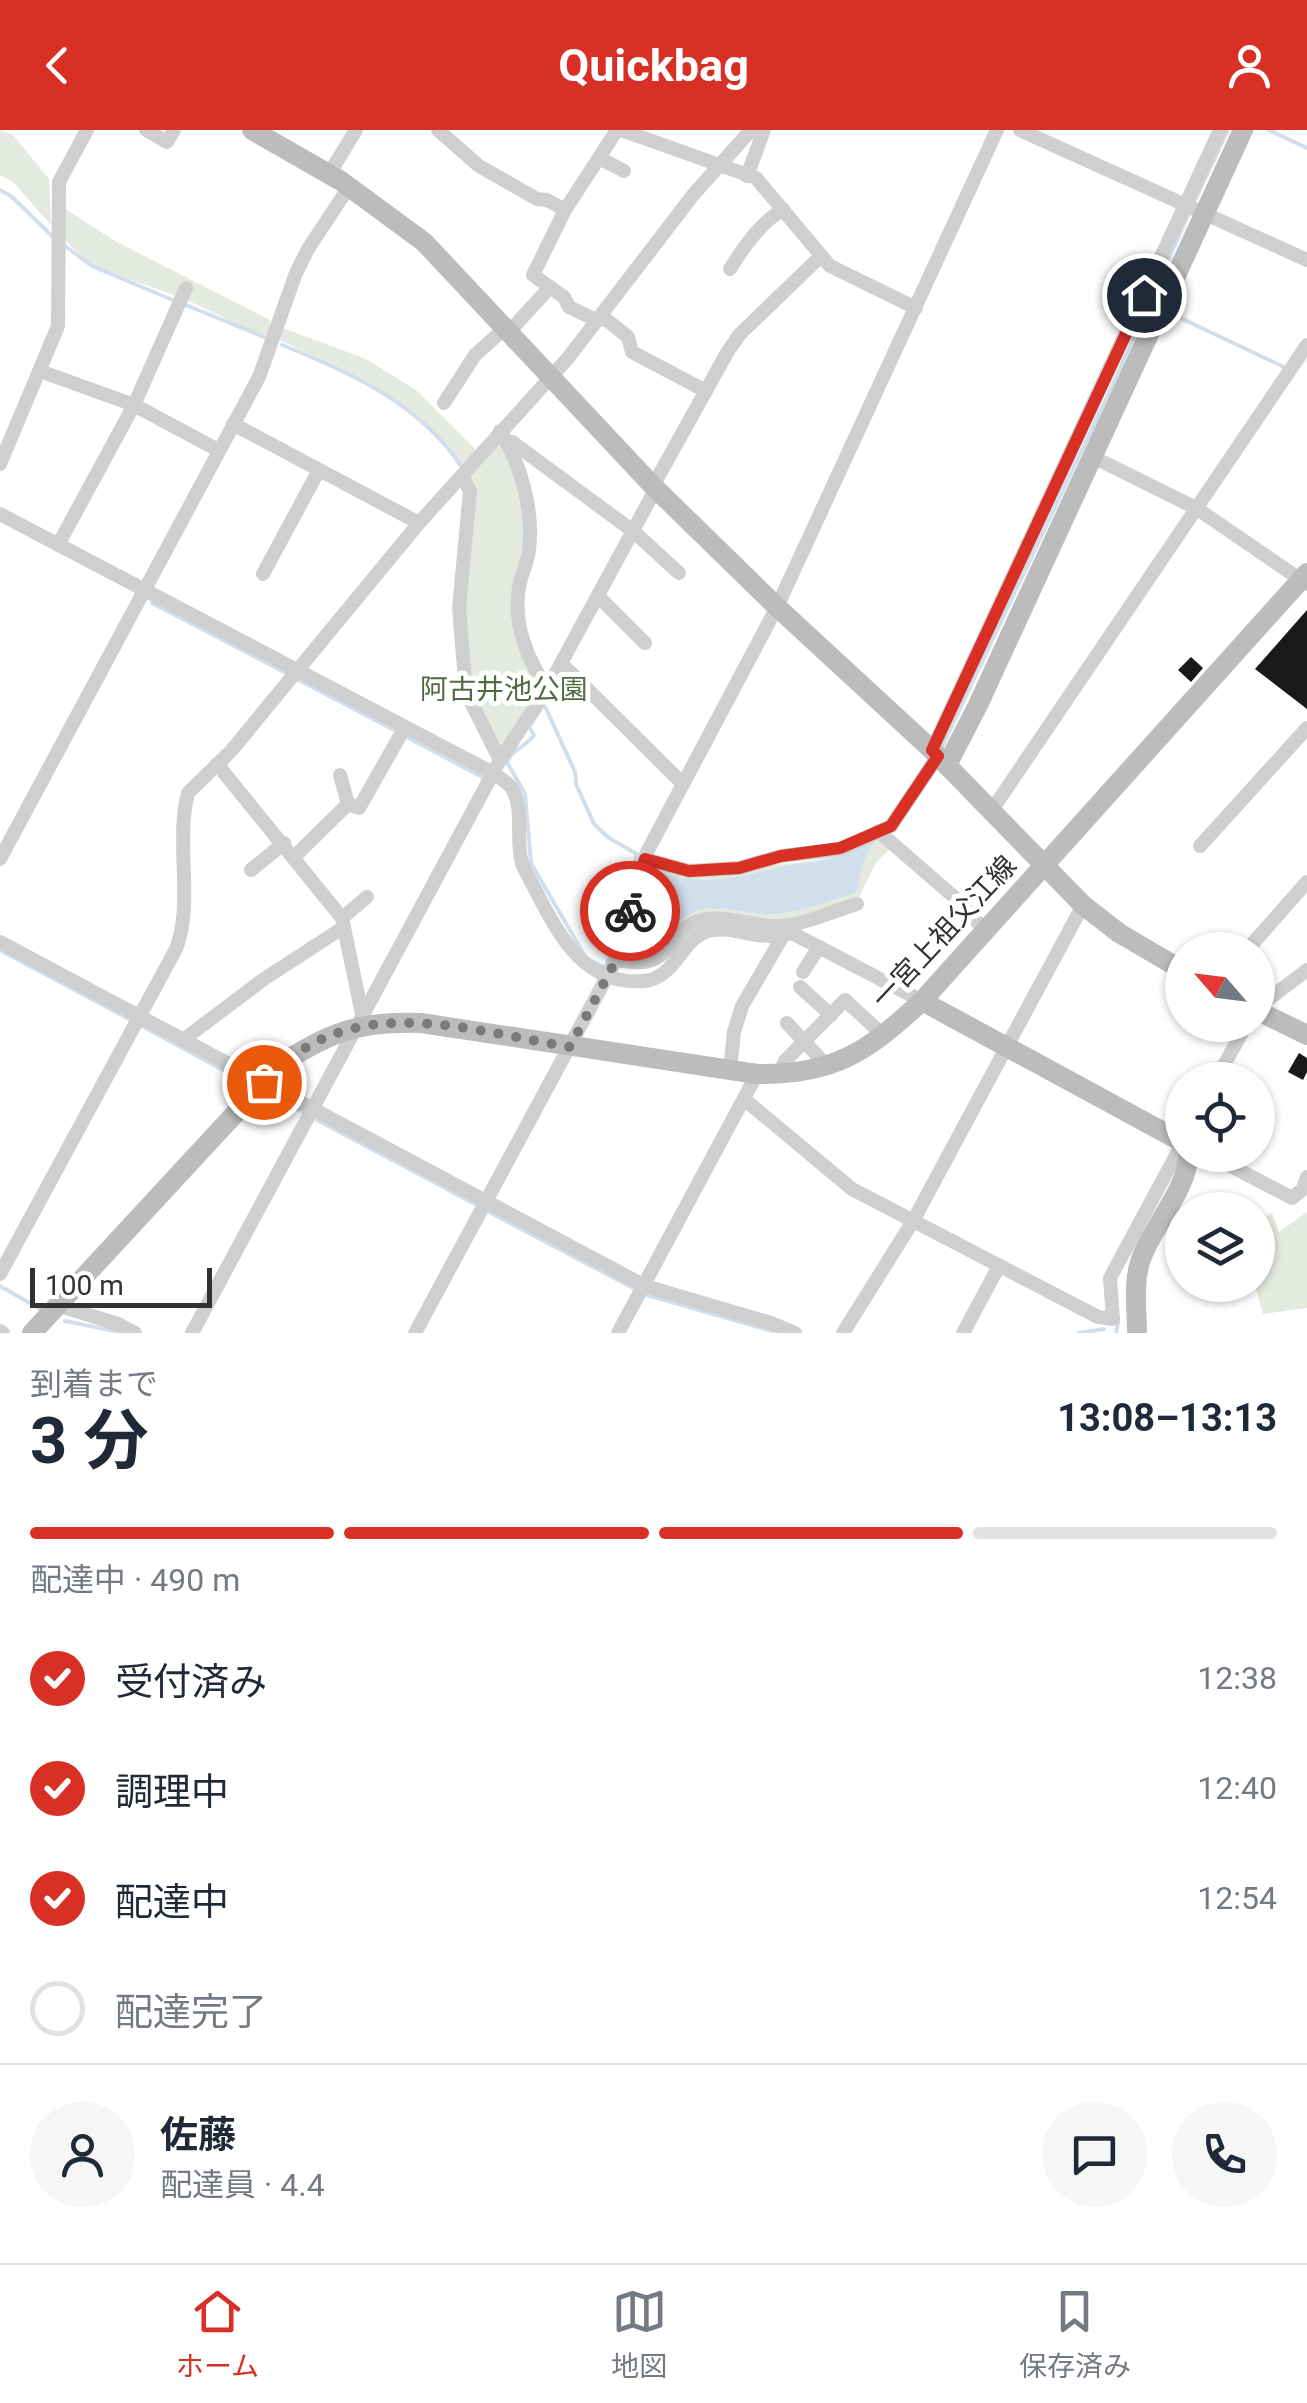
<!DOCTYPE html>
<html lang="ja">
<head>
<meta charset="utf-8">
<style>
  :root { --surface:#fff; --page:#f6f6f7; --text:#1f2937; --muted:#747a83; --line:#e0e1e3; --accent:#d93025 }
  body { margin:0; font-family:Roboto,"Noto Sans JP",sans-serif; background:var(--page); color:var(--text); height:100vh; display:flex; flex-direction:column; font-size:38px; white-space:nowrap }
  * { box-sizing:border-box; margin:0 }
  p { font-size:32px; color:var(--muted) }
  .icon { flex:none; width:55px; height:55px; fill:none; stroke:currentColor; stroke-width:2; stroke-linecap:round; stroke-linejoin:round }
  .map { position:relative; height:1203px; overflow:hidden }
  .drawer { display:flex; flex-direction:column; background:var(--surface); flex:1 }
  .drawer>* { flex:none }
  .needle { width:65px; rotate:298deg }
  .controls { position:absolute; left:1165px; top:802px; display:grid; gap:20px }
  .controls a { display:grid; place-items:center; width:110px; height:110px; border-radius:50%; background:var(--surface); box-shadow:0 2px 8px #0004; font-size:50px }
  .scale { position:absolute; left:30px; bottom:25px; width:182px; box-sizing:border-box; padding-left:10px; border:5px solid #323232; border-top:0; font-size:28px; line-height:35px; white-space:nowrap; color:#323232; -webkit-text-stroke:8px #fff; paint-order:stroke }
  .pin { position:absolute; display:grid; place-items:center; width:85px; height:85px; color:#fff; margin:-42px; border:5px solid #fff; border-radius:50%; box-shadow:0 2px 10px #0007 }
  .courier { position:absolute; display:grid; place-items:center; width:100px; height:100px; margin:-50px; border:8px solid #d93025; border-radius:50%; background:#fff; color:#222; box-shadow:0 2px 12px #0007 }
  .overview em { font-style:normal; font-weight:700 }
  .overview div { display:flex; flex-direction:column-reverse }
  .overview { display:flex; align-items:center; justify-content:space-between; height:170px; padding:0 30px }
  h1 { font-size:65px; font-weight:700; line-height:75px }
  .bar { display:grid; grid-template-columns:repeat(4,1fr); gap:15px 10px; align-content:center; height:120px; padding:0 30px }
  .bar i { height:12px; border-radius:8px; background:var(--line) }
  .bar .on { background:var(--accent) }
  .bar p { grid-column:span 4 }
  .line { display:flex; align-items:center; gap:25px; padding:0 30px; border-top:2px solid var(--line) }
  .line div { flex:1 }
  .round { display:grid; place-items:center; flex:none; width:105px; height:105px; border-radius:52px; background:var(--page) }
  ol { padding:0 30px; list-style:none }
  li { display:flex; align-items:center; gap:30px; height:110px }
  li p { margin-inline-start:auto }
  li .icon { padding:10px; border-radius:50%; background:var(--accent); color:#fff; stroke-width:4 }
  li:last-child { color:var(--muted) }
  li i { width:55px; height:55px; border:5px solid var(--line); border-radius:50% }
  header { display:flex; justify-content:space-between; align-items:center; height:130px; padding:0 30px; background:var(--accent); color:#fff; font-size:45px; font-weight:700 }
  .tab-bar { display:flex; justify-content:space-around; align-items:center; height:140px; border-top:2px solid var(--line); background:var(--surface); font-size:28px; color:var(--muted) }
  .tab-bar a { display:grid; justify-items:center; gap:5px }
  .tab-bar .on { color:var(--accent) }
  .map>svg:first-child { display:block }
  .green { fill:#e4eadf }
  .water { fill:#d1deeb }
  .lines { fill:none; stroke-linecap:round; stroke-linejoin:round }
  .stream { stroke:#d1deeb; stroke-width:4 }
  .building { fill:#191919 }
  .street { stroke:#cfcfcf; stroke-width:14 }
  .secondary { stroke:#bcbcbc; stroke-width:20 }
  .done { stroke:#7a7a7a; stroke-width:10; stroke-dasharray:0 18 }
  .route { stroke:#d93025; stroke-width:12 }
  .labels { text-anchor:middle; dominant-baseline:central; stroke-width:10; stroke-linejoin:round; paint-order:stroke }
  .park-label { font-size:28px; fill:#516a43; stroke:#fff }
  .street-label { font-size:28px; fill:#323232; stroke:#fff }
</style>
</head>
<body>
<header><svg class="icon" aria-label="back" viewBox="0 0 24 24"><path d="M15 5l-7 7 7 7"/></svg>Quickbag<svg class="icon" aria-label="person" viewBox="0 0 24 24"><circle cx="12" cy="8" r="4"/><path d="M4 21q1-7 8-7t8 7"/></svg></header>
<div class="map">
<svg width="1307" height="1203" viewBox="0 0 1307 1203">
  <rect width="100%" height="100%" fill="#fff"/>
  <g class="green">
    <path d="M0,0l13,5 36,44 2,46 -38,-43 -13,-7z"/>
    <path d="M59,75l56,36 155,79 -1,19 -87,-41 -90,-32 -33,-31z"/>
    <path d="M280,197l86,32 50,31 64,64 20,-23 14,22 15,89 -11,76 29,71 -47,71 -34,-68v-222l-37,-44 -27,-22 -70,-39 -56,-27z"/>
    <path d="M874,706l17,12 -15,15 -18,36 -80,24 -62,-9 -51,35 -28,11 -8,-10 23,-74 10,-6c61,-3 128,-1 186,-17 11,-3 15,-13 26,-17z"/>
    <path d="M1307,1082v96l-44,6 -8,-29h3v-64l14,-8 7,19z"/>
  </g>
  <path class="water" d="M873,708l1,3 -11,21 -7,31c-26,7 -57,20 -84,21 -24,1 -49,-10 -72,-4 -29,7 -26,37 -62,44l-7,-6 23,-70 10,-5c44,14 71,4 114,-5 38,-9 62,-4 95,-30z"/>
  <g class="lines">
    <g class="stream">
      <path d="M1269,0l38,18"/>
      <path d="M0,60l11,6 41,40"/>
      <path d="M1194,72l34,-72"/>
      <path d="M65,116l27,20 83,35"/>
      <path d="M181,173l88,36"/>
      <path d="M1168,182l118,56"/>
      <path d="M282,215c68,27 138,59 179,121"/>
      <path d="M152,473l134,70"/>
      <path d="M299,550l97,51"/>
      <path d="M544,574l31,68 1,12 18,40 15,14 28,16 -31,114 -20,-10 -55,-95 -6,-69 -18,-32c5,-13 19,-15 27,-27l-5,-8z"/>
      <path d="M405,606l79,42"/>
      <path d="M942,617l171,-363 77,-173"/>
      <path d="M0,820l131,70"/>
      <path d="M142,896l103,56"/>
      <path d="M272,966l31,16"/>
      <path d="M317,990l158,84"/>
      <path d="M489,1082l146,77"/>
      <path d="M0,1156l40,23"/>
      <path d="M647,1165l125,36"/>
      <path d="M65,1191l54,11"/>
      <path d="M1079,1203l25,-4"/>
      <path d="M1116,1203l2,-11"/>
    </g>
  </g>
  <g class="building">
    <path d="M1307,480v99l-52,-40z"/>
    <path d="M1191,527l12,11 -12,14 -13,-12z"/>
    <path d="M1299,923l8,5v14l-4,8 -15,-8z"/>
  </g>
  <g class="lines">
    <g class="street">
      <path d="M146,0l21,12 7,-12"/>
      <path d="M438,0l41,36 58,33 10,1 18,10"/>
      <path d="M621,0l135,48 74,88 86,42"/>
      <path d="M1020,0l287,130"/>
      <path d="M599,28l25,13"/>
      <path d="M329,44l27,-44"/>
      <path d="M747,46l17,-46"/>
      <path d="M730,139c15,-24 29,-44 53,-60"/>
      <path d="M602,186l26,21 4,15 74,39"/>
      <path d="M598,191l-29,-14 -5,-10 -31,-22 32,-65 52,-80"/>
      <path d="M508,203l42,-46"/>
      <path d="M40,241l94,34 84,45"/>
      <path d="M444,273l31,-48 29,-26"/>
      <path d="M233,294l186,99"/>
      <path d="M500,301c21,33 34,80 29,119 -1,12 -8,25 -10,37 -6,38 8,71 28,102"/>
      <path d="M512,312l121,89 46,42"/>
      <path d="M1093,327l103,51 111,76"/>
      <path d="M0,334l58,-138 1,-144 28,-52"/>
      <path d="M462,346l8,15 -11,117 7,84 34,68"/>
      <path d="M0,384l493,259c5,4 14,9 18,14 14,20 4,54 11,76 4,11 12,23 17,34 23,44 49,89 105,84 32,-3 37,-42 64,-50 22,-5 40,5 61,5 7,0 15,-2 23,-3l130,68"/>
      <path d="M58,415l76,-140 52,-117"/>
      <path d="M263,444l56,-104"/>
      <path d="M598,466l47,47"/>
      <path d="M561,533l122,121"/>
      <path d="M932,620l288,-620"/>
      <path d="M217,634l125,154 20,96"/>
      <path d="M340,645l8,29"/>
      <path d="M992,680l315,-465"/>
      <path d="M878,701l75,65 32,34"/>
      <path d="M1200,716l107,-118"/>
      <path d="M295,726l53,-52 11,4 46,-81"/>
      <path d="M0,729l259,-482 37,-104 12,-24 41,-62"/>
      <path d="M645,729l44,12 50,-3 42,-12 60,-7 50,-23 47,-70"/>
      <path d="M251,740l33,-27"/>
      <path d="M342,788l25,-21"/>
      <path d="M0,812l645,344 126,37 24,10"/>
      <path d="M1247,820l60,-68"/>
      <path d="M616,830c63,13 48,-32 86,-40 26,-6 53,8 79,6 25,-2 52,-15 76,-22"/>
      <path d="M803,842l16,-25"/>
      <path d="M800,857l31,28"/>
      <path d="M1258,877l49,-37"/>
      <path d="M787,893l40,43"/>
      <path d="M183,910l81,-61 80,-52"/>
      <path d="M730,940l4,-38 8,-26 45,-77"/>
      <path d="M779,944l6,-13 60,-61 39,36"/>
      <path d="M1216,950l30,-55"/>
      <path d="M744,969l108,90 246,128 15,2 -3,-41 72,-134"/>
      <path d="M1210,1025l82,43 11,-9 4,-12"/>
      <path d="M0,1144l176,-325c18,-46 -1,-107 12,-156l43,-42 188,-228 149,-165 125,-163 58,-65"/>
      <path d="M57,1175l61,19 17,9"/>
      <path d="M0,1201l3,2"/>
      <path d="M192,1203l308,-573 47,-71 107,-197 -1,-6 75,-135 12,-17 81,-78"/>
      <path d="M415,1203l201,-373 31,-108 130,-245 220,-477"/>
      <path d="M618,1203l139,-259"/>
      <path d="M843,1203l70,-112 170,-316"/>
      <path d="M963,1203l36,-67"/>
    </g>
    <g class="secondary">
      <path d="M252,0l89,51 83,61 229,244 124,121 155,143 151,155 36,28 63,37"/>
      <path d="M947,635l31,-60 265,-575"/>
      <path d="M922,871l260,141"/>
      <path d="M1258,881l49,24"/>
      <path d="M32,1203l249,-269c50,-33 80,-43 140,-41l336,51c77,1 110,-22 165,-73l385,-428"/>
      <path d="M1137,1203c0,-24 -4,-47 3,-71 10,-33 49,-74 48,-107"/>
    </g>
  </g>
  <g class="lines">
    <path class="done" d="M264,952c85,-93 198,-53 306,-35l46,-87 14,-49"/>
    <path class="route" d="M630,781l15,-52 44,12 50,-3 42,-12 59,-8 51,-22 47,-70 -6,-6 212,-455"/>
  </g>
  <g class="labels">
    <g class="park-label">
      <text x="504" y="559">阿古井池公園</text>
    </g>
    <g class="street-label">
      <text transform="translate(944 802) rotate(-47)">一宮上祖父江線</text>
    </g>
  </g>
</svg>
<div class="controls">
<a><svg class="needle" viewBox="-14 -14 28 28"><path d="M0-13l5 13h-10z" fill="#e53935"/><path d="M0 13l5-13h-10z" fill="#747a83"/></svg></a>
<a><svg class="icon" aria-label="locate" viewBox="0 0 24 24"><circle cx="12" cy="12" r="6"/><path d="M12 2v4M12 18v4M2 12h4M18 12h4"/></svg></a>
<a><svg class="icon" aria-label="layers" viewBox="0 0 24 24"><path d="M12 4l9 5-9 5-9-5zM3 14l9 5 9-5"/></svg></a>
</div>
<div class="scale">100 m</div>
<div class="pin" style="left:264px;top:952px;background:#ea580c"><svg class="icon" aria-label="bag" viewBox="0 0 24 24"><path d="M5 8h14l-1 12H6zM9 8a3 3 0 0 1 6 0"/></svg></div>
<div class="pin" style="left:1144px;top:165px;background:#1f2937"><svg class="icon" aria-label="home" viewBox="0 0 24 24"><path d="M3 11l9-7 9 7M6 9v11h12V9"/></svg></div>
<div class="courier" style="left:630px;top:781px"><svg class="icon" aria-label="bike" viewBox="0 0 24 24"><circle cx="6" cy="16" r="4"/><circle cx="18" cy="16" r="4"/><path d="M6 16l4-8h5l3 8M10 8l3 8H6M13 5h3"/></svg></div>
</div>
<section class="drawer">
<div class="overview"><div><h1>3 分</h1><p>到着まで</p></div><em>13:08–13:13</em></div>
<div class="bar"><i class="on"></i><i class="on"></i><i class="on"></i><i></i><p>配達中 · 490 m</p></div>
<ol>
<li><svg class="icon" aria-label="check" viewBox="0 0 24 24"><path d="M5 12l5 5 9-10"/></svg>受付済み<p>12:38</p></li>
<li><svg class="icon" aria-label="check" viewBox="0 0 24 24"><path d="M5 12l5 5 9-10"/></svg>調理中<p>12:40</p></li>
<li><svg class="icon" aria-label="check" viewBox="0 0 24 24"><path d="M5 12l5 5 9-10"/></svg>配達中<p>12:54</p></li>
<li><i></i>配達完了</li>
</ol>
<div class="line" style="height:180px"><a class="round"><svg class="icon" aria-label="person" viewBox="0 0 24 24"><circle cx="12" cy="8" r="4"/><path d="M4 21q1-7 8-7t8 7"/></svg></a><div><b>佐藤</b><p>配達員 · 4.4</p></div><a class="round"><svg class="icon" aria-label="chat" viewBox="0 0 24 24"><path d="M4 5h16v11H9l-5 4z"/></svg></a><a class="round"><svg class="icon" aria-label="phone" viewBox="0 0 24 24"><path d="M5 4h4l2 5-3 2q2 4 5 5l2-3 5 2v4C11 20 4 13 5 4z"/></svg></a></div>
</section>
<nav class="tab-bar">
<a class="on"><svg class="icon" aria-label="home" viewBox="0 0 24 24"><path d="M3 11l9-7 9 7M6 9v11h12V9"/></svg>ホーム</a>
<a><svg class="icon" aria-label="map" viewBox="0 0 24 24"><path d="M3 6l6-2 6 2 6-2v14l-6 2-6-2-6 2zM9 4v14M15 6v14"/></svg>地図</a>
<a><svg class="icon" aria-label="saved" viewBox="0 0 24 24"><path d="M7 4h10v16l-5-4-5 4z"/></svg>保存済み</a>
</nav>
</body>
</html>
